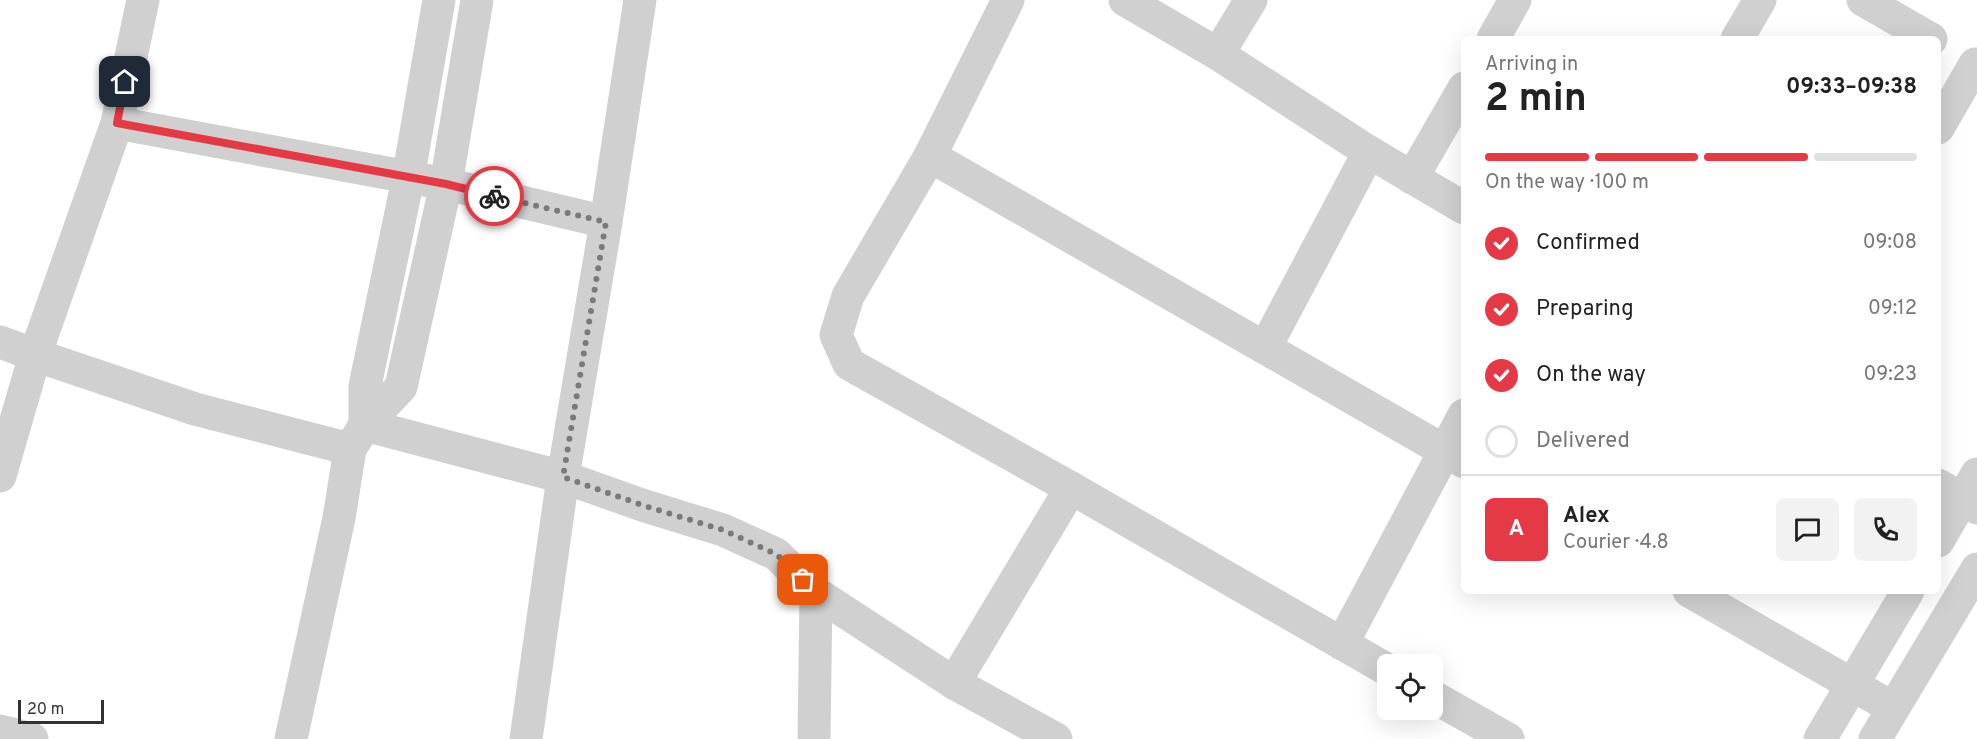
<!DOCTYPE html>
<html lang="en">
<head>
<meta charset="utf-8">
<style>
  :root { --surface:#fff; --page:#f2f2f2; --text:#222; --muted:#767676; --line:#e0e0e0; --accent:#e63946 }
  body { margin:0; font-family:Overpass,sans-serif; background:var(--page); color:var(--text); height:100vh; display:flex; flex-direction:column; font-size:22px; white-space:nowrap }
  * { box-sizing:border-box; margin:0 }
  p { font-size:20px; color:var(--muted) }
  .icon { flex:none; width:33px; height:33px; fill:none; stroke:currentColor; stroke-width:2; stroke-linecap:round; stroke-linejoin:round }
  .map { position:relative; flex:1; overflow:hidden }
  .side { position:absolute; left:1461px; top:36px; width:480px; height:558px; display:flex; flex-direction:column; background:var(--surface); border-radius:9px; box-shadow:0 6px 24px #0002 }
  .side>* { flex:none }
  .tools { position:absolute; left:1377px; top:654px; display:grid; gap:12px }
  .tools a { display:grid; place-items:center; width:66px; height:66px; border-radius:9px; background:var(--surface); box-shadow:0 6px 24px #0002; font-size:30px }
  .scale { position:absolute; left:18px; bottom:15px; width:86px; box-sizing:border-box; padding-left:6px; border:3px solid #333; border-top:0; font-size:16px; line-height:21px; white-space:nowrap; color:#333; -webkit-text-stroke:4px #fff; paint-order:stroke }
  .pin { position:absolute; display:grid; place-items:center; width:51px; height:51px; color:#fff; margin:-26px; border-radius:12px; box-shadow:0 3px 9px #0006 }
  .courier { position:absolute; display:grid; place-items:center; width:60px; height:60px; margin:-30px; border:4px solid #e63946; border-radius:50%; background:#fff; color:#222; box-shadow:0 2px 8px #0007 }
  .overview em { font-style:normal; font-weight:700 }
  .overview div { display:flex; flex-direction:column-reverse }
  .overview { display:flex; align-items:center; justify-content:space-between; height:102px; padding:0 24px }
  h1 { font-size:39px; font-weight:700; line-height:45px }
  .bar { display:grid; grid-template-columns:repeat(4,1fr); gap:9px 6px; align-content:center; height:72px; padding:0 24px }
  .bar i { height:8px; border-radius:4px; background:var(--line) }
  .bar .selected { background:var(--accent) }
  .bar p { grid-column:span 4 }
  .line { display:flex; align-items:center; gap:15px; padding:0 24px; border-top:2px solid var(--line) }
  .line div { flex:1 }
  .round { display:grid; place-items:center; flex:none; width:63px; height:63px; border-radius:9px; background:var(--page) }
  ol { padding:0 24px; list-style:none }
  li { display:flex; align-items:center; gap:18px; height:66px }
  li p { margin-inline-start:auto }
  li .icon { padding:6px; border-radius:50%; background:var(--accent); color:#fff; stroke-width:4 }
  li:last-child { color:var(--muted) }
  li i { width:33px; height:33px; border:3px solid var(--line); border-radius:50% }
  .map>svg:first-child { display:block }
  .lines { fill:none; stroke-linecap:round; stroke-linejoin:round }
  .minor { stroke:#d0d0d0; stroke-width:33 }
  .done { stroke:#7a7a7a; stroke-width:6; stroke-dasharray:0 10.8 }
  .route { stroke:#e63946; stroke-width:8 }
</style>
</head>
<body>
<div class="map">
<svg width="1977" height="739" viewBox="0 0 1977 739">
  <rect width="100%" height="100%" fill="#fff"/>
  <g class="lines">
    <g class="minor">
      <path d="M439,0l-31,179 -43,207v39l36,-38 45,-203 31,-184"/>
      <path d="M1008,0l-78,156 -82,140 -12,39 13,29 222,124 317,182"/>
      <path d="M1125,0l93,54 151,98 95,56"/>
      <path d="M1863,0l68,39"/>
      <path d="M1493,39l22,-39"/>
      <path d="M1737,39l23,-39"/>
      <path d="M1218,54l33,-54"/>
      <path d="M117,123l329,61 160,38"/>
      <path d="M1938,128l37,-64"/>
      <path d="M930,156l534,306"/>
      <path d="M1412,178l52,-90"/>
      <path d="M0,342l35,13 160,54 155,40"/>
      <path d="M1265,348l104,-196"/>
      <path d="M0,476l35,-121 82,-232 26,-123"/>
      <path d="M1938,485l39,23"/>
      <path d="M1938,541l39,-67"/>
      <path d="M1689,591l204,117"/>
      <path d="M1342,644l122,-229"/>
      <path d="M954,683l117,-195"/>
      <path d="M1432,696l76,43"/>
      <path d="M0,731l32,8"/>
      <path d="M291,739l48,-221 11,-69 15,-24 198,52 82,29 78,24 53,24 40,39 138,90 102,56"/>
      <path d="M526,739l37,-262 43,-255 34,-222"/>
      <path d="M814,739l2,-146"/>
      <path d="M1820,739l88,-148"/>
      <path d="M1875,739l102,-170"/>
    </g>
  </g>
  <g class="lines">
    <path class="done" d="M494,196l112,26 -43,255 82,29 78,24 53,24 27,26"/>
    <path class="route" d="M125,82l-8,41 329,61 48,12"/>
  </g>
</svg>
<div class="tools">
<a><svg class="icon" aria-label="locate" viewBox="0 0 24 24"><circle cx="12" cy="12" r="6"/><path d="M12 2v4M12 18v4M2 12h4M18 12h4"/></svg></a>
</div>
<div class="scale">20 m</div>
<div class="pin" style="left:803px;top:580px;background:#ea580c"><svg class="icon" aria-label="bag" viewBox="0 0 24 24"><path d="M5 8h14l-1 12H6zM9 8a3 3 0 0 1 6 0"/></svg></div>
<div class="pin" style="left:125px;top:82px;background:#1f2937"><svg class="icon" aria-label="home" viewBox="0 0 24 24"><path d="M3 11l9-7 9 7M6 9v11h12V9"/></svg></div>
<div class="courier" style="left:494px;top:196px"><svg class="icon" aria-label="bike" viewBox="0 0 24 24"><circle cx="6" cy="16" r="4"/><circle cx="18" cy="16" r="4"/><path d="M6 16l4-8h5l3 8M10 8l3 8H6M13 5h3"/></svg></div>
<section class="side">
<div class="overview"><div><h1>2 min</h1><p>Arriving in</p></div><em>09:33–09:38</em></div>
<div class="bar"><i class="selected"></i><i class="selected"></i><i class="selected"></i><i></i><p>On the way · 100 m</p></div>
<ol>
<li><svg class="icon" aria-label="check" viewBox="0 0 24 24"><path d="M5 12l5 5 9-10"/></svg>Confirmed<p>09:08</p></li>
<li><svg class="icon" aria-label="check" viewBox="0 0 24 24"><path d="M5 12l5 5 9-10"/></svg>Preparing<p>09:12</p></li>
<li><svg class="icon" aria-label="check" viewBox="0 0 24 24"><path d="M5 12l5 5 9-10"/></svg>On the way<p>09:23</p></li>
<li><i></i>Delivered</li>
</ol>
<div class="line" style="height:108px"><b class="round" style="background:var(--accent);color:#fff">A</b><div><b>Alex</b><p>Courier · 4.8</p></div><a class="round"><svg class="icon" aria-label="chat" viewBox="0 0 24 24"><path d="M4 5h16v11H9l-5 4z"/></svg></a><a class="round"><svg class="icon" aria-label="phone" viewBox="0 0 24 24"><path d="M5 4h4l2 5-3 2q2 4 5 5l2-3 5 2v4C11 20 4 13 5 4z"/></svg></a></div>
</section>
</div>
</body>
</html>
